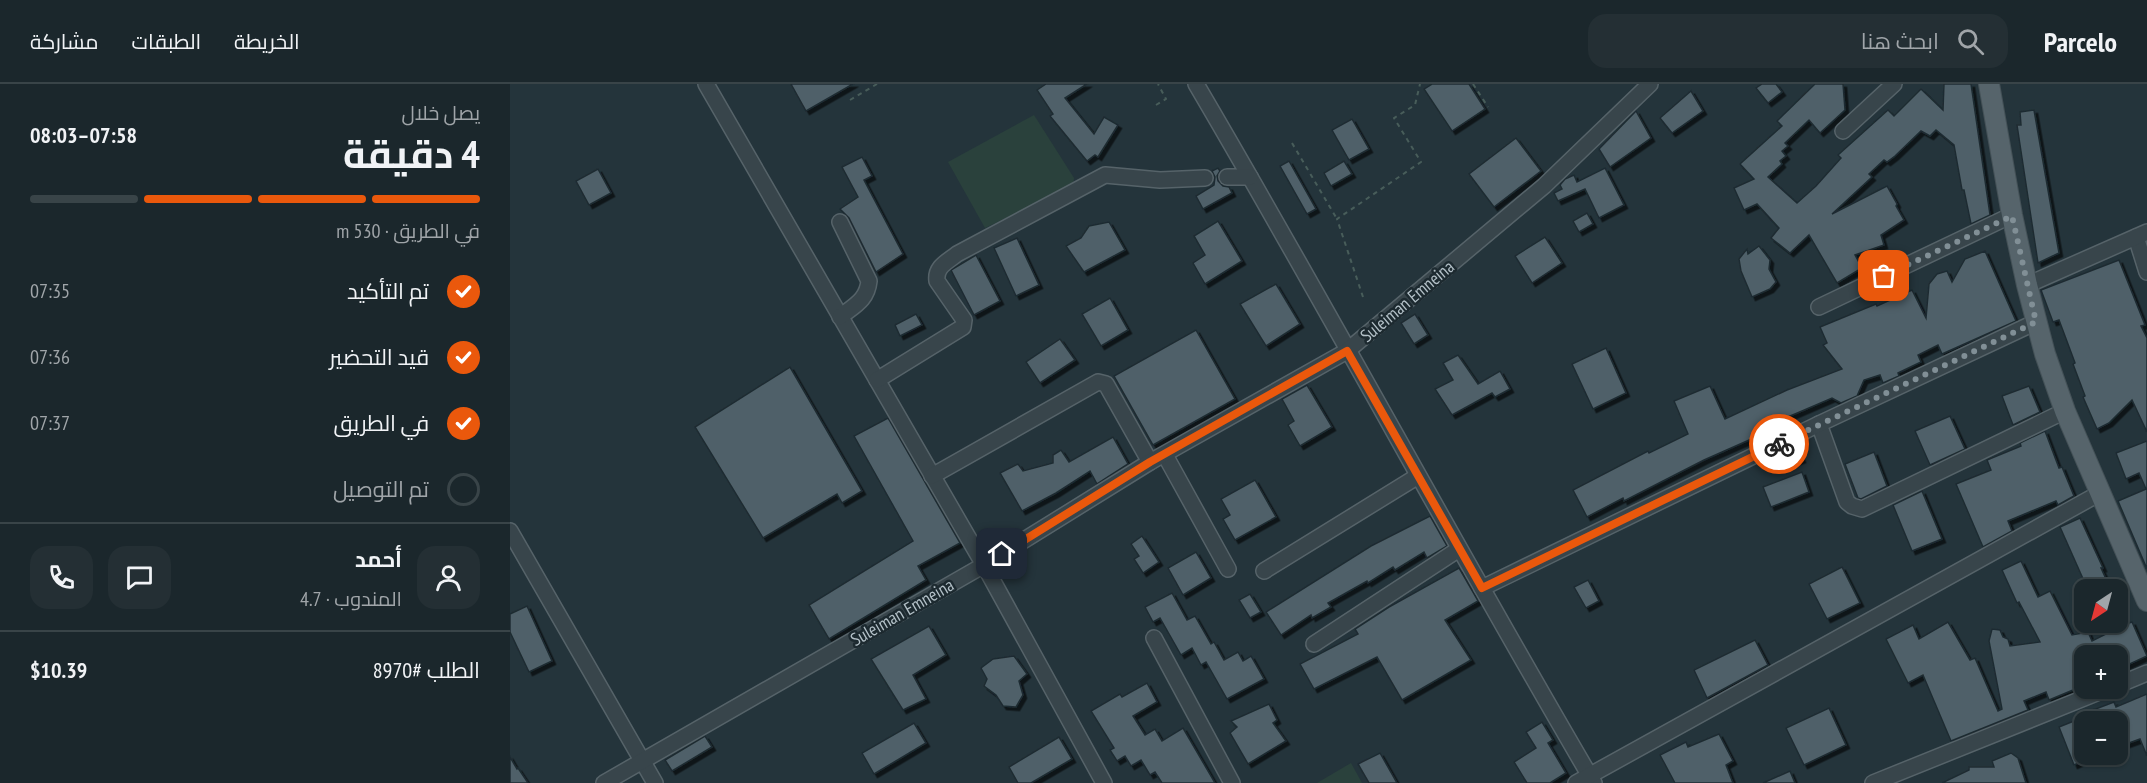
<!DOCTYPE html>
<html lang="ar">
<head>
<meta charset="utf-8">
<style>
  :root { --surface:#1b272c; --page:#242f34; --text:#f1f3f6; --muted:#a0a5a9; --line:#394448; --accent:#ea580c }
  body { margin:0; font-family:"PT Sans Narrow",Cairo,sans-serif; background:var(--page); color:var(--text); direction:rtl; height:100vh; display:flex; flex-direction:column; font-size:22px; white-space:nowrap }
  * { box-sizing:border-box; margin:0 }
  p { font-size:20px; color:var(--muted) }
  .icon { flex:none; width:33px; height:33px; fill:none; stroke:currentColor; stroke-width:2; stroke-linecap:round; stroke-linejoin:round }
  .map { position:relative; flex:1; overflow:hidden; direction:ltr }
  .details { display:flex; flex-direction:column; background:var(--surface); width:510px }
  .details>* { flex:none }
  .needle { width:39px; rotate:216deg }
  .tools { position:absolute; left:1564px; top:495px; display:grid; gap:12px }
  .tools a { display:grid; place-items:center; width:54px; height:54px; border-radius:12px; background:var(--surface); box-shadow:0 2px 4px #0004,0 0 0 2px var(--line); font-size:30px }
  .pin { position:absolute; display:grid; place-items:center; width:51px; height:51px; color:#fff; margin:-26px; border-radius:12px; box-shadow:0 3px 9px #0006 }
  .courier { position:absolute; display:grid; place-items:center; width:60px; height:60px; margin:-30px; border:4px solid #ea580c; border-radius:50%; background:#fff; color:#222; box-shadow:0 2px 8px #0007 }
  .overview em { font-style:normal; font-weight:700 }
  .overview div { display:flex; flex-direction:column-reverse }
  .overview { display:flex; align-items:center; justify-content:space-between; height:102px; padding:0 30px }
  h1 { font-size:39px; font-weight:700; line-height:45px }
  .bar { display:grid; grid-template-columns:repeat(4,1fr); gap:9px 6px; align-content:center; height:72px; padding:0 30px }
  .bar i { height:8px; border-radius:4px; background:var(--line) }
  .bar .active { background:var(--accent) }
  .bar p { grid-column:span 4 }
  .line { display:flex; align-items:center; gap:15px; padding:0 30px; border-top:2px solid var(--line) }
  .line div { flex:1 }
  .round { display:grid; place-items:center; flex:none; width:63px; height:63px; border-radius:18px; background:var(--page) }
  ol { padding:0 30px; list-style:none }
  li { display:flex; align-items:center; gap:18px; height:66px }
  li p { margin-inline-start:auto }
  li .icon { padding:6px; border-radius:50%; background:var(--accent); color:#fff; stroke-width:4 }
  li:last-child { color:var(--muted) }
  li i { width:33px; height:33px; border:3px solid var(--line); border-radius:50% }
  header { display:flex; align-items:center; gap:36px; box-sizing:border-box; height:84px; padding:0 30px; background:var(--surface); border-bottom:2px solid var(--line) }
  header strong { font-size:28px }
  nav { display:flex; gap:33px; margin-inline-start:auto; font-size:21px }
  .search { width:420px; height:54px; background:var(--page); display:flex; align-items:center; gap:15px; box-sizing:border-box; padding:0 21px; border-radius:18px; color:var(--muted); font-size:22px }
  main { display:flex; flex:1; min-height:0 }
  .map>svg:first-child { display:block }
  .green { fill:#2a413c }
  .building { fill:#4f6169; stroke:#1f2c32; stroke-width:1.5; filter:url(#shadow) }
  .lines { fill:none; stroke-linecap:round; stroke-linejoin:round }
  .minor-casing { stroke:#566369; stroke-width:18 }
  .major-casing { stroke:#445157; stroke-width:22 }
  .path { stroke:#485d5a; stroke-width:2; stroke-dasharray:4.5 4.5; stroke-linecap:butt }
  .minor { stroke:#38454b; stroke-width:15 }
  .major { stroke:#56646b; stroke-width:20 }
  .done { stroke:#818f96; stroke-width:6; stroke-dasharray:0 10.8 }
  .route { stroke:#ea580c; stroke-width:8 }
  .labels { text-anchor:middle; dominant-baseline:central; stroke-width:5; stroke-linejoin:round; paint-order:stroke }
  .street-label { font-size:18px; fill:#b3c0c7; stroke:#1d2a30 }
</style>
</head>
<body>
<header>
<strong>Parcelo</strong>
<div class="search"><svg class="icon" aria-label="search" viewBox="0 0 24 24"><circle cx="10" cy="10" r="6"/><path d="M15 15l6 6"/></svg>ابحث هنا</div>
<nav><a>الخريطة</a><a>الطبقات</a><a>مشاركة</a></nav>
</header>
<main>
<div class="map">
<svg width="1637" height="699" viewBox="0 0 1637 699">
  <defs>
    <filter id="shadow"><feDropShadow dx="3.5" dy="3.5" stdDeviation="0" flood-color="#0009"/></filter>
  </defs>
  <rect width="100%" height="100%" fill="#24343b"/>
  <g class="green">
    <path d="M524,31l40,63 -1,8 -88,42 -37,-66z"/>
    <path d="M841,679l11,20h-45z"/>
  </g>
  <g class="building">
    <path d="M281,0h62l-47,27z"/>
    <path d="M536,0h41l-22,14 29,36 10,-17 14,8 -20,32 -3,-2 -8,6 -37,-45 3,-2 -16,-24z"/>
    <path d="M922,0h37l16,25 -33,22 -28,-42z"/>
    <path d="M1252,0h14l6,8 -14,11 -12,-15z"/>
    <path d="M1305,0h28l2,26 -25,23 -11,-13 -24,23 3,3 -6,5 4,5 -6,5 2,3 -14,13 29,26 19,-17 25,-28 -3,-3 50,-45 6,6 27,-27 22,21 1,-26h27l19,131 -19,9 -7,-34h-2l-8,-45 -18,-15 -6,6 -9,-5 -26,25 -8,6 -3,-2 -15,14 3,3 -40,37 55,-28 10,18 -1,2 8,14 -23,15 3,10 -29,10 7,13 -25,15 -28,-48 -19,18 -19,-15 8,-10 -22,-24 -13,6 -10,-22 20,-9 -14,-15 42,-38 -5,-5z"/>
    <path d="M1181,7l12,20 -31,22 -12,-15z"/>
    <path d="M1524,26l25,143 -21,10 -21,-138h4l-1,-13z"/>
    <path d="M1126,27l15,27 -41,29 -11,-18z"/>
    <path d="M842,35l17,30 -20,11 -17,-30z"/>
    <path d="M1006,54l25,33 -47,36 -25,-33z"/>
    <path d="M352,73l10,19 -8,4 39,74 -27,18 -27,-54 -9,-9 18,-12 -16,-30z"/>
    <path d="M779,77l27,48 -9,5 -27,-48z"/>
    <path d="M834,77l8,13 -21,12 -7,-13z"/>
    <path d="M708,84l2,3 -3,5 1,5 5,5 6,1 3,6 -29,16 -7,-13 18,-11 1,-8 -3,-6z"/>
    <path d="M1095,84l19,37 -25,13 -14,-29 -27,12 -4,-8 8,-4 -2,-4 5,-6 9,-4 3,7z"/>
    <path d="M88,85l13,24 -22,12 -13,-24z"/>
    <path d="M1077,129l6,11 -14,8 -6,-11z"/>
    <path d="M708,137l24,40 -37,23 -12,-21 12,-8 -11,-19z"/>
    <path d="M599,138l16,28 -41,22 -18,-26 15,-8 8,-12z"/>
    <path d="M1035,153l17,26 -30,20 -17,-27z"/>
    <path d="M507,154l22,47 -23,11 -22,-48z"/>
    <path d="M1249,162l11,14 -1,9 7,13 -6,7 -18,8 -11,-26 -2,-12 8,-10 1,5z"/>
    <path d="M1475,167l31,70 -74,33 -4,-9 -20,10 3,7 -23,11 1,3 -16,7 -3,-8 -16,5 -7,16 -16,7 -9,-5 -44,19 2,5 -86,38 -80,41 -1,-3 -36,19 -14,-27 75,-39 1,2 39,-19 -14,-33 36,-15 15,33 62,-29 55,-21 -19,-24 4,-2 -7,-16 56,-23 1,2 35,-16 14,28 3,-34 8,-10 10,-3 5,11 13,-23z"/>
    <path d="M466,171l24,46 -26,14 -23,-45z"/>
    <path d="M1609,176l26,65 -4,1 6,12v94l-15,-32 -23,23 -12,6 -14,-32 2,-1 -12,-32 2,-1 -16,-43 -6,2 -12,-32z"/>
    <path d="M766,200l24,40 -34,22 -26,-42z"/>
    <path d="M600,214l18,32 -27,16 -19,-32z"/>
    <path d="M406,230l6,11 -22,11 -5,-11z"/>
    <path d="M905,230l13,21 -14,9 -13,-21z"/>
    <path d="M686,246l39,69 -82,46 -39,-69z"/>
    <path d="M550,255l15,21 -35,23 -14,-21z"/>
    <path d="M1096,264l20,45 -33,16 -21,-45z"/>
    <path d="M948,271l20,29 22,-13 10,18 -15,8 -3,-4 -40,22 -17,-26 18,-9 -10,-17z"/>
    <path d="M280,283l72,124 -20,12 -5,-9 -74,44 -68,-111z"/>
    <path d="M797,301l25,42 -32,19 -12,-21 6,-4 -12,-22z"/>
    <path d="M1519,302l11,26 -27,13 -11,-29z"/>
    <path d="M1440,332l15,33 -35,16 -15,-34z"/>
    <path d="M378,334l72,125 -42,23 8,14 -97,59 -20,-34 104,-64 -59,-105z"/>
    <path d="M1535,347l14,37 3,-1 12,29 -16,9 -2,-4 -48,20 4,10 -29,16 -27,-63 35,-14 -4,-10 34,-14 -1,-3z"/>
    <path d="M603,353l15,27 -31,20 -7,-13 -34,22 -34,18 -22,-38 18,-9 5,7 30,-8v-8l8,-5 8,12z"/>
    <path d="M1637,357v128l-29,-68 28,-12 -7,-16 -13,6 -10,-26z"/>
    <path d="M1286,362l6,13 -10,4 -6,-12z"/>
    <path d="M1364,368l13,34 -26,13 -3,-1 -13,-34z"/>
    <path d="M1292,388l7,20 -38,15 -8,-20z"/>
    <path d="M745,396l21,37 -41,23 -12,-21 7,-4 -9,-16z"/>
    <path d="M1412,407l20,48 -30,12 -19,-46z"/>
    <path d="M920,432l17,30 -20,12 -3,-6 -29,18 -2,-3 -25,16 -1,-2 -39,22 3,4 -19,11 -1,-3 -30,20 -15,-23 105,-66z"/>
    <path d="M1570,434l23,50h-2l10,22h-23l-28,-63z"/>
    <path d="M632,452l17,26 -16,11 -9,-14 5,-3 -8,-12z"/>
    <path d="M686,468l15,26 -28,17 -15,-27z"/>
    <path d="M1511,477l17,36 12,-6 22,44 16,-3 4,9 26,-13v-22l8,18 6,-2 15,34 -26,12 -3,-12h-33v29l-36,15 -3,-8 -22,9 4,9 -77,31 -28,-66 -15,8 -22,-44 27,-14 6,14 29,-17 22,38 5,-2 23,53 4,-2 -13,-68 3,-12 8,1 3,7 5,2 2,7 30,-4 -21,-40 -2,1 -15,-33z"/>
    <path d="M1332,483l18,36 -33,16 -18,-35z"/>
    <path d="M949,484l19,33 -33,19 26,40 -69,40 -25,-43 -63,32 -14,-25 58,-30 -3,-5 34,-22z"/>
    <path d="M1078,496l11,21 -13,7 -12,-21z"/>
    <path d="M662,509l15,27 8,-4 16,28 3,-2 10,18 14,-8 5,9 8,-5 13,23 -37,20 -21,-37 -5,3 -9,-17 -11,7 -21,-37 -7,4 -8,-15z"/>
    <path d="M740,510l11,18 -11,6 -11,-18z"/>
    <path d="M17,522l25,55 -23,11 -19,-40v-18z"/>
    <path d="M419,542l17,29 -33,20 13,24 -23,11 -32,-51z"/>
    <path d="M1245,556l13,25 -61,33 -13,-28z"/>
    <path d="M504,572l13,18 -8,7 4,14 -7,12 -13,-1 -7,-11 -12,-9 3,-7 -6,-11 12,-9z"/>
    <path d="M637,599l10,19 -24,14 12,19 10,-6 7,12 21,-13 32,55h-53l-7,-11 -5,3 -9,-15 -10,6 -6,-10 -8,5 -7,-11 4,-2 -23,-37 29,-17 2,3z"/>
    <path d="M1637,610v62l-7,-17 -22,8v-25h-33v38l-11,5 -15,-38 35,-14 -1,-3 21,-8 2,5z"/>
    <path d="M759,620l8,16 -4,3 13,18 -38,23 -18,-31 7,-6 -6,-6z"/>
    <path d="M1319,624l17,37 -42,20 -18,-37z"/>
    <path d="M1032,638l11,18 -5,3 18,30 -16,10h-23l-13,-21 22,-14 -10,-16z"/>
    <path d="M404,639l12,20 -52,31 -12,-21z"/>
    <path d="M1209,650l14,27 -7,4 7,18h-58l-15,-28 26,-13 2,5z"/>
    <path d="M195,652l7,11 -40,24 -7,-11z"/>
    <path d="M549,653l13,22 -41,24h-13l-9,-16z"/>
    <path d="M870,669l17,30h-28l-11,-19z"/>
    <path d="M1501,669l7,5 8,25h-84l27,-13v-3h25l-2,-6z"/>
    <path d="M0,673l7,12 1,-1 10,15h-18z"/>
    <path d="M1280,687l5,12h-32z"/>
  </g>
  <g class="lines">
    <defs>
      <g id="minor">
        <path d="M196,0l278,481 120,218"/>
        <path d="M686,0c136,231 262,468 398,699"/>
        <path d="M1333,47l51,-47"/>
        <path d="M717,93h23"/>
        <path d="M1626,153l11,35"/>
        <path d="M1517,201l120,-53"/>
        <path d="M1309,223l193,-92"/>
        <path d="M330,233c15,-12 27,-17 29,-36l-29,-59"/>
        <path d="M367,296l86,-53 1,-7 -27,-39c-2,-14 10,-19 20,-27l148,-79 55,5 45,-2"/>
        <path d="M1309,340l28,78 5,4 10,3 203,-98"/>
        <path d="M655,371l63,114"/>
        <path d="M422,392l166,-94 8,2 44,78"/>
        <path d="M0,447l145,252"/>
        <path d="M754,487l154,-95"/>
        <path d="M972,504l337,-164 217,-102"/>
        <path d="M644,554l78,145"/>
        <path d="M804,560l145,-95"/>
        <path d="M1608,601l29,-12"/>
        <path d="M94,699l380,-218 166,-103 197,-111 197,-165 106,-102"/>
        <path d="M1066,699l524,-290"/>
        <path d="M1363,699l236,-95"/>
      </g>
      <path id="major" d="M1479,0l23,131 15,70 18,69 20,57 82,190"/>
    </defs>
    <use href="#minor" class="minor-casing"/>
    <use href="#major" class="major-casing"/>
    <g class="path">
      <path d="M963,0l15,23"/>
      <path d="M340,16l27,-16"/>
      <path d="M646,21l10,-6 -8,-15"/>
      <path d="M782,59l45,76"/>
      <path d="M853,213l-26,-78 84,-57 -27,-44 21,-13 5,-21"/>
    </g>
    <use href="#minor" class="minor"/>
    <use href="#major" class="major"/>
  </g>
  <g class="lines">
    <path class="done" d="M1269,360l257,-122 -24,-106 -128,60"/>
    <path class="route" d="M492,470l148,-92 197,-111 135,237 297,-144"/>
  </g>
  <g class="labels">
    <g class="street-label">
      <text transform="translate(897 217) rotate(-40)">Suleiman Emneina</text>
      <text transform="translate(392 528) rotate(-30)">Suleiman Emneina</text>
    </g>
  </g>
</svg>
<div class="tools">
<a><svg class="needle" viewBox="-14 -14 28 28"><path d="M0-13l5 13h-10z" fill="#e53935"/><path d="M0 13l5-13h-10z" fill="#a0a5a9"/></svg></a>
<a>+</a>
<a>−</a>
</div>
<div class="pin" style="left:1374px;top:192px;background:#ea580c"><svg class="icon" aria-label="bag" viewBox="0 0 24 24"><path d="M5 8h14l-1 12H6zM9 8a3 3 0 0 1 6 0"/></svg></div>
<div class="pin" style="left:492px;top:470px;background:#1f2937"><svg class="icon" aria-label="home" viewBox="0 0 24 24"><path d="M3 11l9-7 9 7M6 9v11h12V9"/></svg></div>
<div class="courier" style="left:1269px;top:360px"><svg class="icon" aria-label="bike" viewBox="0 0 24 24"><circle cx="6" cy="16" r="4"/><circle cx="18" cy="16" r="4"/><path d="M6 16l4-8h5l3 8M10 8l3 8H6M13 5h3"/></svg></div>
</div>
<section class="details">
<div class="overview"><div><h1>4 دقيقة</h1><p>يصل خلال</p></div><em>07:58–08:03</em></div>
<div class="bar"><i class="active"></i><i class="active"></i><i class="active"></i><i></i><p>في الطريق · 530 m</p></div>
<ol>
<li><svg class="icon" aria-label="check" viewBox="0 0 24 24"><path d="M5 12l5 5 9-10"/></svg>تم التأكيد<p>07:35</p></li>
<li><svg class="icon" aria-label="check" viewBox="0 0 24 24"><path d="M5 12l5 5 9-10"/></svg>قيد التحضير<p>07:36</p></li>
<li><svg class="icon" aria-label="check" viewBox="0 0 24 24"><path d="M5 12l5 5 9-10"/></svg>في الطريق<p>07:37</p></li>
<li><i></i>تم التوصيل</li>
</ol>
<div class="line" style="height:108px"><a class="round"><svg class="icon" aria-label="person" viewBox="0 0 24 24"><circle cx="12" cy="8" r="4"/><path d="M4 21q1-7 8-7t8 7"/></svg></a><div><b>أحمد</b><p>المندوب · 4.7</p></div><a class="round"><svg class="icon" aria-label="chat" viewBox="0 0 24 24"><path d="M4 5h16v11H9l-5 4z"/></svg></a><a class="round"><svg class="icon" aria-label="phone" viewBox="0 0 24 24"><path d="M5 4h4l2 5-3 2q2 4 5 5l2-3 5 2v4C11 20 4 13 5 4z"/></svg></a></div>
<div class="line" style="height:78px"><div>الطلب #8970</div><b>$10.39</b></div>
</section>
</main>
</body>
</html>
